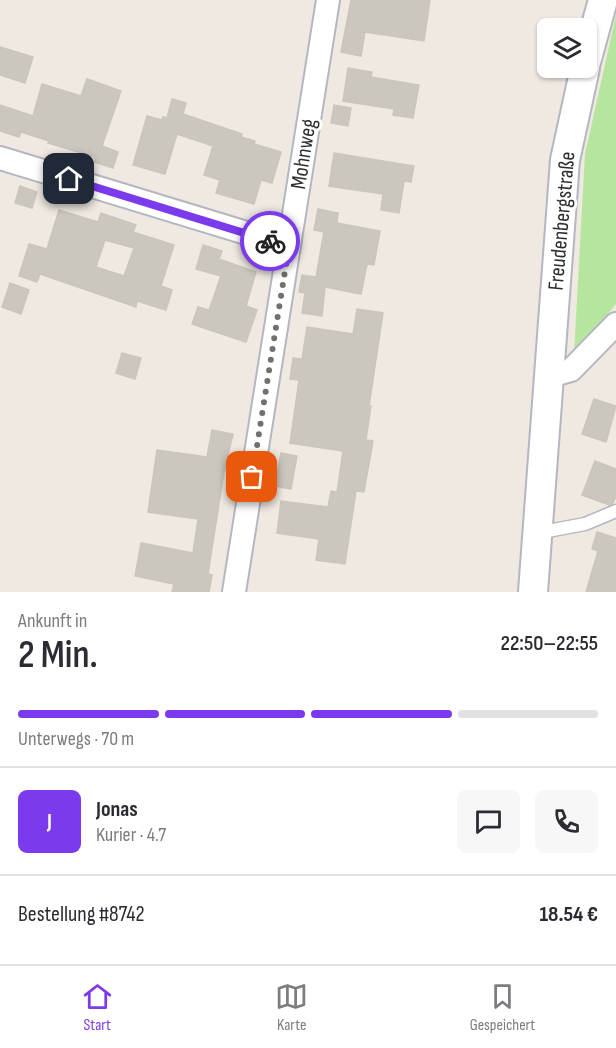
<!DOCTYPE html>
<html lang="de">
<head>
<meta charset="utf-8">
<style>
  :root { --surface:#fff; --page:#f7f7f7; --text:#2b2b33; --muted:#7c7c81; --line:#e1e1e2; --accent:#7c3aed }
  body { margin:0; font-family:"Sofia Sans Condensed",sans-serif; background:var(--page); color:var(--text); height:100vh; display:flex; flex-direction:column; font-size:22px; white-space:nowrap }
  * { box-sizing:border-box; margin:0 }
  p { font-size:20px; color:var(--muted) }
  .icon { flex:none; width:33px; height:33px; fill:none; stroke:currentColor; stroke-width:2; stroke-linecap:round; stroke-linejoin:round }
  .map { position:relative; height:592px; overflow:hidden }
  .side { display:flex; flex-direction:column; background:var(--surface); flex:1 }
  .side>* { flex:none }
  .fabs { position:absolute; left:537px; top:18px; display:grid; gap:12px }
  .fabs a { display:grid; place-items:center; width:60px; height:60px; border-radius:9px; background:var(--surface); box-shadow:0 2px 4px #0004; font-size:30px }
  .pin { position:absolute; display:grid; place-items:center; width:51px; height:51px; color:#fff; margin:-26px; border-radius:12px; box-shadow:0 3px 9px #0006 }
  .courier { position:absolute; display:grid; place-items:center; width:60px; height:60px; margin:-30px; border:4px solid #7c3aed; border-radius:50%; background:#fff; color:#222; box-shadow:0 2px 8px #0007 }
  .head em { font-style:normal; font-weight:600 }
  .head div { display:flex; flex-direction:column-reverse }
  .head { display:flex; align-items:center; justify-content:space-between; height:102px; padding:0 18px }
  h1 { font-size:39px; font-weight:600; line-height:45px }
  .bar { display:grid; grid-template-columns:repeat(4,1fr); gap:9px 6px; align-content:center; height:72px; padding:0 18px }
  .bar i { height:8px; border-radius:4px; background:var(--line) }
  .bar .selected { background:var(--accent) }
  .bar p { grid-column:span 4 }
  .line { display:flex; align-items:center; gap:15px; padding:0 18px; border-top:2px solid var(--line) }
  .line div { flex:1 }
  .round { display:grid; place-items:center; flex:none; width:63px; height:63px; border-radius:9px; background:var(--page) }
  .dock { display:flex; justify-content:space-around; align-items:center; height:84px; border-top:2px solid var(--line); background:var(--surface); font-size:16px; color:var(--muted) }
  .dock a { display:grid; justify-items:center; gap:3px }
  .dock .selected { color:var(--accent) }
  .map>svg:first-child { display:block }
  .green { fill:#b6e59e }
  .building { fill:#cbc7bf; stroke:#cbc5ba; stroke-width:1.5; fill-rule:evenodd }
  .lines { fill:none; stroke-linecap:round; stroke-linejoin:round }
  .service-casing { stroke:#b4b7c1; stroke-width:15 }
  .minor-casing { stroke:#b4b7c1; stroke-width:26 }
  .tertiary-casing { stroke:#b4b7c1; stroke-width:32 }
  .service { stroke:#fff; stroke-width:12 }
  .minor { stroke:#fff; stroke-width:22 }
  .tertiary { stroke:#fff; stroke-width:28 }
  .done { stroke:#726f6d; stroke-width:6; stroke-dasharray:0 10.8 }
  .route { stroke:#7c3aed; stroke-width:8 }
  .labels { text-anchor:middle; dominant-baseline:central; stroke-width:6; stroke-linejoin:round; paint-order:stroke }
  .street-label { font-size:22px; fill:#2e2e2e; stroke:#fff }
</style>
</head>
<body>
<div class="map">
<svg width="616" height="592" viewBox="0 0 616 592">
  <rect width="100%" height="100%" fill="#efe9e1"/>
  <path class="green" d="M616,15v289l-42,50 11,-200z"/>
  <g class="building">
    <path d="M351,0h79l-6,41 -59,-9 -4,24 -20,-4z"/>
    <path d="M0,47l33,10 -8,26 -25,-8z"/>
    <path d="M348,68l24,4 -1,5 48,8 -6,33 -20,-3 1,-6 -51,-8z"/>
    <path d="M87,79l34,12 -19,55 16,6 -5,16 -19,-6 1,-5 -47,-14 1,-2 -28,-9 -2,5 -19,-6v-26l33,11 9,-32 39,12z"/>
    <path d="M172,99l14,4 -3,11 59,20 -1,3 14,4 -1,3 27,8 -9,31 -11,-3 -7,24 -38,-11 4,-13 -16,-5 9,-29 -36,-12 -12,40 -32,-9 14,-49 15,4 1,-3 4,1z"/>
    <path d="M334,105l17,3 -3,18 -17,-3z"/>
    <path d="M334,153l80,13 -3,16 -7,-1 -5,32 -18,-3 2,-16 -54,-8z"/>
    <path d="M20,186l17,6 -5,16 -17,-5z"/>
    <path d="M318,209l20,4 -1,10 43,8 -6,34 -7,-1 -6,30 -36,-7 -3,29 -20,-3 3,-20 -6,-1 3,-17 14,2 8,-45 -10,-2z"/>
    <path d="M59,210l39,12 3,-9 35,12 -3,7 41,13 -13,41 11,4 -6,20 -29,-9 -1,6 -96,-33 -3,8 -18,-6 10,-32 18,5zM105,240l29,8 -10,28 -28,-9z"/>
    <path d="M203,245l19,6 -3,8 37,13 -10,34 11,4 -11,32 -54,-18 6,-17 11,3 12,-34 -25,-7z"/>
    <path d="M10,283l19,7 -8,24 -19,-7z"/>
    <path d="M357,309l26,4 -14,93h2l-5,34 7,1 -9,51 -8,-1 -11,73 -29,-4 3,-21 -42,-6 4,-32 47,6 3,-16 6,1 6,-41 -53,-8 9,-63 -9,-1 3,-21 9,1 5,-32 46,7z"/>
    <path d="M122,353l19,5 -6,21 -19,-6z"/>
    <path d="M594,399l22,7 -10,36 -24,-8z"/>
    <path d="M212,430l21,4 -9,38 -16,102 4,1 -3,17h-37l2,-8 -39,-8 6,-33 52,10 5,-34 -50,-7 9,-62 50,7z"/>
    <path d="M281,453l16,3 -6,33 -16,-3z"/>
    <path d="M595,461l21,8v27l-3,7 -4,2 -27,-10z"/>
    <path d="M597,532l19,6v54h-30l12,-41 -6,-2z"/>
  </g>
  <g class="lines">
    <defs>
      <path id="service" d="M537,533l48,-9 31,-13"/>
      <g id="minor">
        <path d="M0,158l289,88"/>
        <path d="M550,376l21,-6 45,-46"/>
        <path d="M234,592l94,-592"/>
      </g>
      <g id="tertiary">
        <path d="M586,62l17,-62"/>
        <path d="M533,592l32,-432 20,-92"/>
      </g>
    </defs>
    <use href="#service" class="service-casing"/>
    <use href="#minor" class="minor-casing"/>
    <use href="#tertiary" class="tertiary-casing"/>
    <use href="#service" class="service"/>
    <use href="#minor" class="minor"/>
    <use href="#tertiary" class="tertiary"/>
  </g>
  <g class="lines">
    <path class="done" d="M252,477l37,-231 -19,-5"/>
    <path class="route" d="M69,179l201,62"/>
  </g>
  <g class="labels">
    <g class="street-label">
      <text transform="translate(304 154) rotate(-81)">Mohnweg</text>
      <text transform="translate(562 221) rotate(-85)">Freudenbergstraße</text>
    </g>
  </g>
</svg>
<div class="fabs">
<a><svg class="icon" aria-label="layers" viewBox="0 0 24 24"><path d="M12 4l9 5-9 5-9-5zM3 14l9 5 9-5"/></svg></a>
</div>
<div class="pin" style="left:252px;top:477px;background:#ea580c"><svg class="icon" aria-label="bag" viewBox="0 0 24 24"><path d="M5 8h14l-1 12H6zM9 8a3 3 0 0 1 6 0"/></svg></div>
<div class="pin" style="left:69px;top:179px;background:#1f2937"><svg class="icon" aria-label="home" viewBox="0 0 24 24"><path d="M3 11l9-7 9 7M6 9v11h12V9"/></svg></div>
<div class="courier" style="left:270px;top:241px"><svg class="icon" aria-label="bike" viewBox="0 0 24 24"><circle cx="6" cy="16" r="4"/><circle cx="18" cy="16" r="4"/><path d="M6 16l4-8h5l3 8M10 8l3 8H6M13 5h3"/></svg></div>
</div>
<section class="side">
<div class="head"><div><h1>2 Min.</h1><p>Ankunft in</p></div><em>22:50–22:55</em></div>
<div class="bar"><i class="selected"></i><i class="selected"></i><i class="selected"></i><i></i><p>Unterwegs · 70 m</p></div>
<div class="line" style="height:108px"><b class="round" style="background:var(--accent);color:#fff">J</b><div><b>Jonas</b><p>Kurier · 4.7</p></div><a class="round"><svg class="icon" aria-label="chat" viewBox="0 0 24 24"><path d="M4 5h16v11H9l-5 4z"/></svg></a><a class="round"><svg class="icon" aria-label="phone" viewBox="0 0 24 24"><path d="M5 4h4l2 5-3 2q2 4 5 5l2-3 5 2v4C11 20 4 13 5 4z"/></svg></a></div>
<div class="line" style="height:78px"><div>Bestellung #8742</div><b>18.54 €</b></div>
</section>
<nav class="dock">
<a class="selected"><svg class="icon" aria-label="home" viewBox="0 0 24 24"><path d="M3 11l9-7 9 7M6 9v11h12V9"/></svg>Start</a>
<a><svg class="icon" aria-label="map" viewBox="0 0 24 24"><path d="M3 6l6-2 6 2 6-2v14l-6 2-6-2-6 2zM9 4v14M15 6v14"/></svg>Karte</a>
<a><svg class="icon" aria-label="saved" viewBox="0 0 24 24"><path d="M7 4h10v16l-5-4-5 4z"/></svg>Gespeichert</a>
</nav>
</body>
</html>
